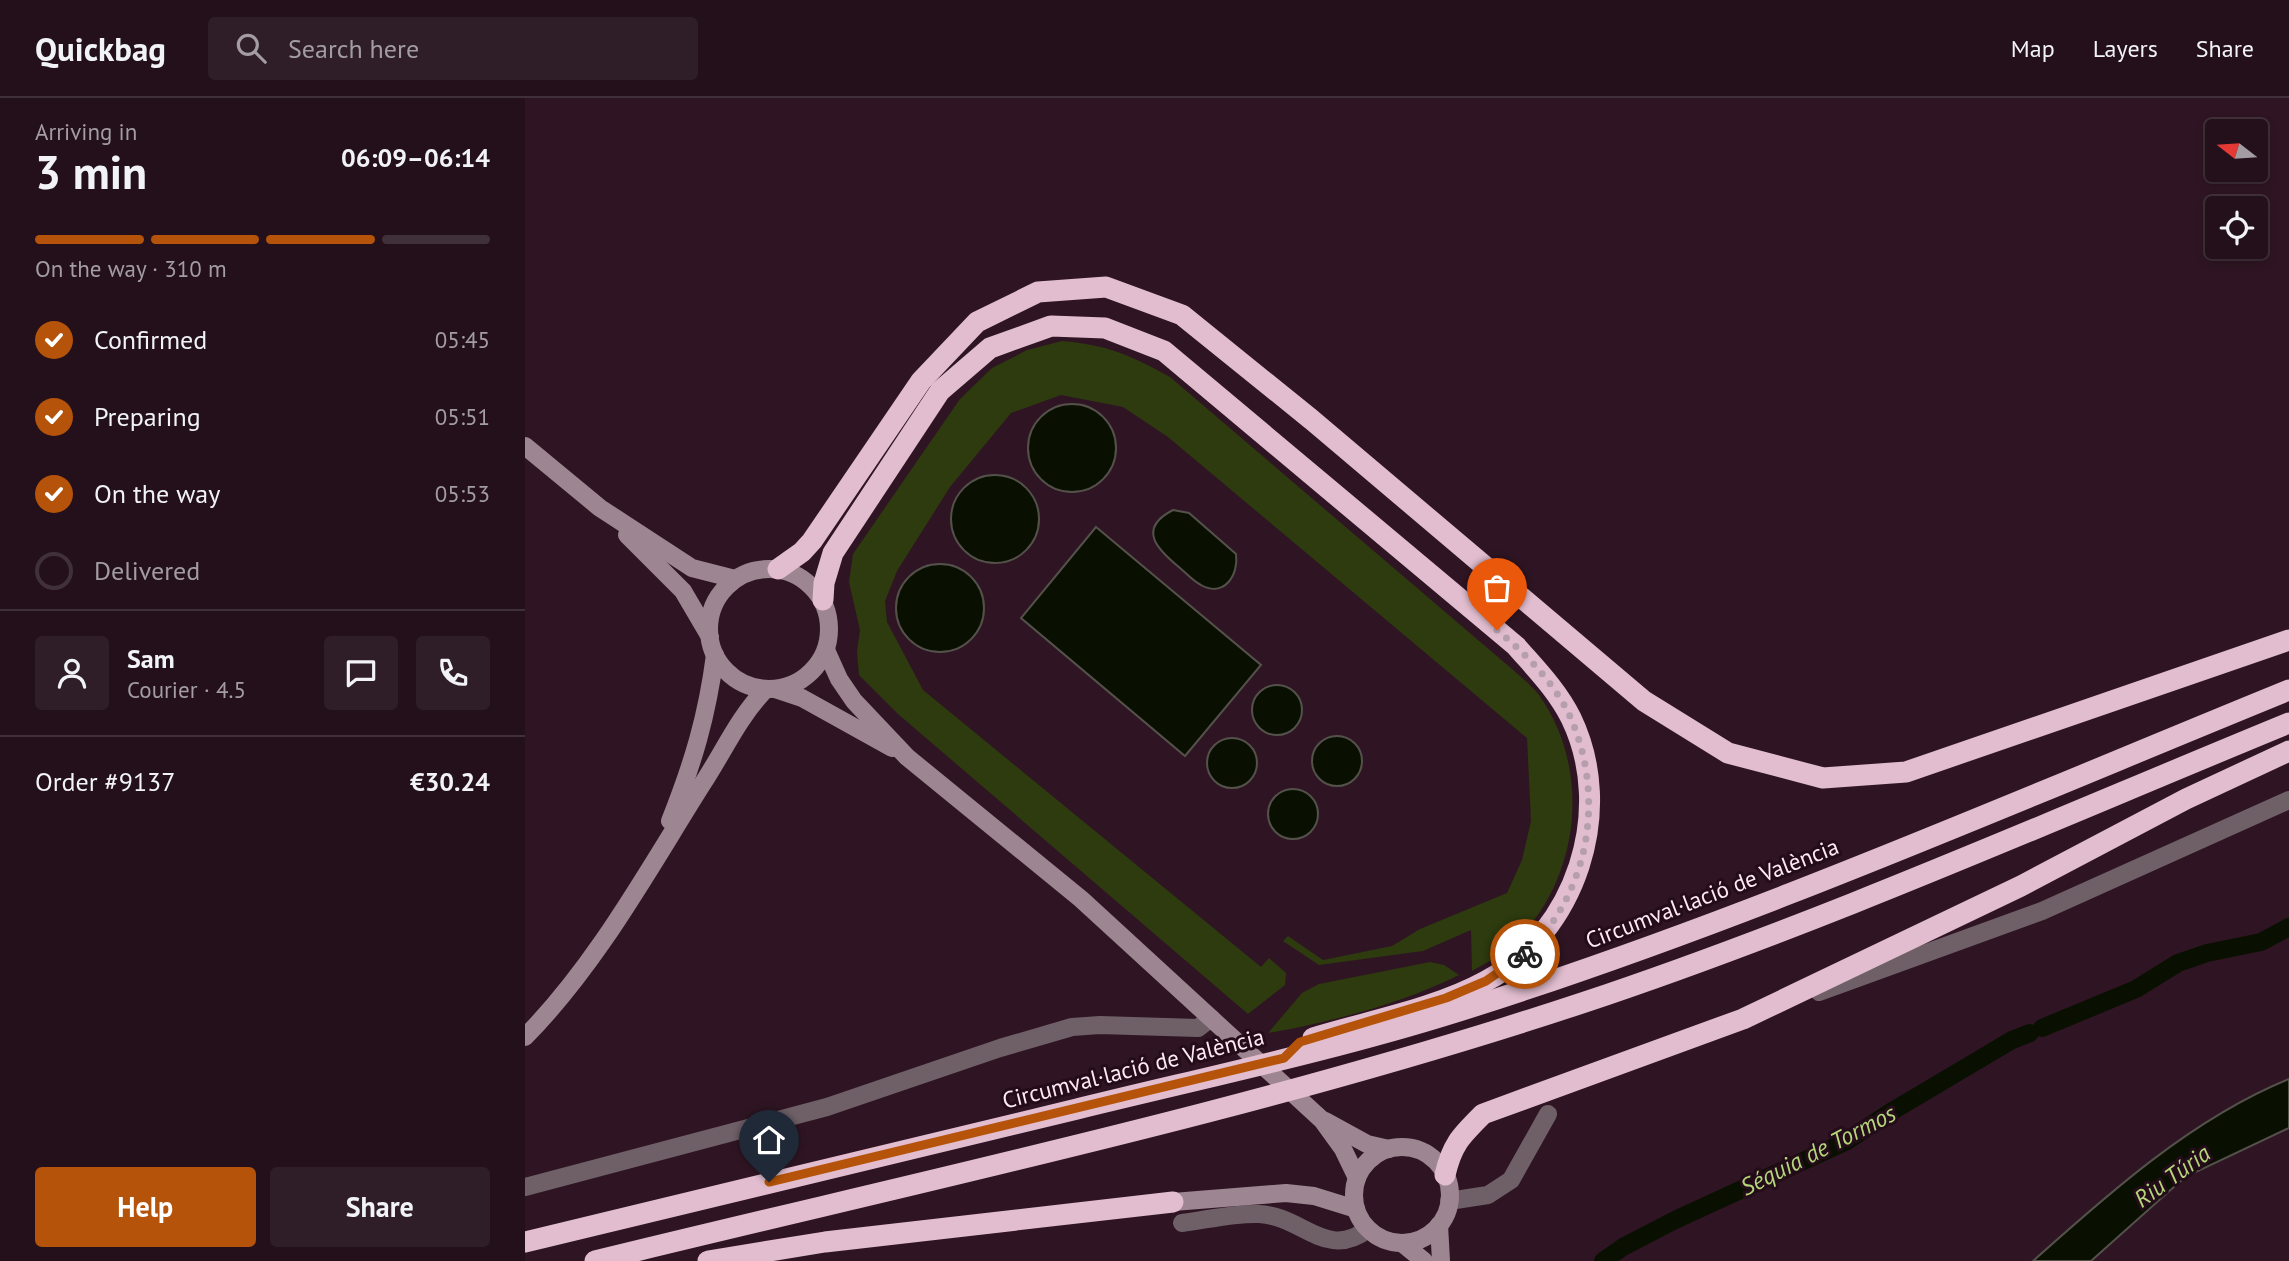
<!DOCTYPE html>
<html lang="en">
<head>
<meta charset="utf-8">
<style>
  :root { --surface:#23101a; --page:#2f1e27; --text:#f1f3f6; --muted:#a39da2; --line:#403039; --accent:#b45309 }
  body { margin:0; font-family:"PT Sans",sans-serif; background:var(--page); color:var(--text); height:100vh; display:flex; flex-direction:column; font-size:26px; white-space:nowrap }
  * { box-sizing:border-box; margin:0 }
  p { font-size:23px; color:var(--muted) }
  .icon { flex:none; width:38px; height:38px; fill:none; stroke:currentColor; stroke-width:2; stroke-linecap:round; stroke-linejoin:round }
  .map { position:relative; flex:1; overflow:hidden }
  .side { display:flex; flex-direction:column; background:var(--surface); width:525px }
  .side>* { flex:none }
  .needle { width:46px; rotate:287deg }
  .tools { position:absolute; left:1680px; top:21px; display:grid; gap:14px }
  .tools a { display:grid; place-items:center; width:63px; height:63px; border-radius:7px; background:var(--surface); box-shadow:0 4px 10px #0003,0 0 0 2px var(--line); font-size:35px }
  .pin { position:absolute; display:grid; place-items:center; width:60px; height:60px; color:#fff; margin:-72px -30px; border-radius:50% 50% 50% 0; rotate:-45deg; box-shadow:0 0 7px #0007 }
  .pin .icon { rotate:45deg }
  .courier { position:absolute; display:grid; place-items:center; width:70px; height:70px; margin:-35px; border:5px solid #b45309; border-radius:50%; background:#fff; color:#222; box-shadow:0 2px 9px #0007 }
  .head em { font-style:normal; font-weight:600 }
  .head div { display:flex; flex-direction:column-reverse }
  .head { display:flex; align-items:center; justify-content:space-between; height:119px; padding:0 35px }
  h1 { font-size:46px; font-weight:600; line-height:52px }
  .bar { display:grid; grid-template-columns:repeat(4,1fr); gap:10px 7px; align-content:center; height:84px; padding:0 35px }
  .bar i { height:9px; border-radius:5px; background:var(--line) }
  .bar .active { background:var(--accent) }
  .bar p { grid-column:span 4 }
  .line { display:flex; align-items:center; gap:18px; padding:0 35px; border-top:2px solid var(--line) }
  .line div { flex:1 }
  .round { display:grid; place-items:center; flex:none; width:74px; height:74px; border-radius:7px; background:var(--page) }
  ol { padding:0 35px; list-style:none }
  li { display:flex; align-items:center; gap:21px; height:77px }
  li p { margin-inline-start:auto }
  li .icon { padding:7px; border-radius:50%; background:var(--accent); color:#fff; stroke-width:4 }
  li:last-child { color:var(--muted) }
  li i { width:38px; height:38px; border:4px solid var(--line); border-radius:50% }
  .cta { display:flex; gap:14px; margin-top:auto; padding:14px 35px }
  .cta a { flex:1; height:80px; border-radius:7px; background:var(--accent); color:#fff; font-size:28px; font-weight:600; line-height:80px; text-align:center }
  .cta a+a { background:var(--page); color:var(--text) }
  header { display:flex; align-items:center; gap:42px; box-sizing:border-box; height:98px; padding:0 35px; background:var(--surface); border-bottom:2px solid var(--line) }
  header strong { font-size:33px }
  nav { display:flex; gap:38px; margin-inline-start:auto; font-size:24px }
  .search { width:490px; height:63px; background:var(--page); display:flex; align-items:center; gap:18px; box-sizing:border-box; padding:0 24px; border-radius:7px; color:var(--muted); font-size:26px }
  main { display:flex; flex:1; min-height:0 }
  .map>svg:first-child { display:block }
  .green { fill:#2d3b0e }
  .water { fill:#0a1001; stroke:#53514a; stroke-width:2 }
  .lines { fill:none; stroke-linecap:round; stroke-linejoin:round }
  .canal { stroke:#0a1001; stroke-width:18 }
  .street { stroke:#6f6067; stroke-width:18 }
  .secondary { stroke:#9d8691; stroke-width:18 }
  .highway { stroke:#e1bdcf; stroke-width:21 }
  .done { stroke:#b59faa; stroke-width:7; stroke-dasharray:0 12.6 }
  .route { stroke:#b45309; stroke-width:9 }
  .labels { text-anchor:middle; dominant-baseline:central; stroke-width:6; stroke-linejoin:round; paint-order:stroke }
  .street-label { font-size:23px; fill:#fdeaf3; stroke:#240c1a }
  .water-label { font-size:24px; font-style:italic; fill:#b5d77a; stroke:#240c1a }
</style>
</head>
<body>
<header>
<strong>Quickbag</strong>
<div class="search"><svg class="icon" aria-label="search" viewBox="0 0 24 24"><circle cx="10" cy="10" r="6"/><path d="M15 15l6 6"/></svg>Search here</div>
<nav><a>Map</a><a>Layers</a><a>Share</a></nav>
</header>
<main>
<section class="side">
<div class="head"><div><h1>3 min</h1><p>Arriving in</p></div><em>06:09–06:14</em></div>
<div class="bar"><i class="active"></i><i class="active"></i><i class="active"></i><i></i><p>On the way · 310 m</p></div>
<ol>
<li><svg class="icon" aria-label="check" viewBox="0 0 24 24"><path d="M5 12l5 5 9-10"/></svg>Confirmed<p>05:45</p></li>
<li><svg class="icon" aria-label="check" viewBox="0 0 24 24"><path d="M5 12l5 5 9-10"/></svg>Preparing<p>05:51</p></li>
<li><svg class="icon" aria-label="check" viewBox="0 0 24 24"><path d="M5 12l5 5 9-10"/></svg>On the way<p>05:53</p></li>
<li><i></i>Delivered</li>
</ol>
<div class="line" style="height:126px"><a class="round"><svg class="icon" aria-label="person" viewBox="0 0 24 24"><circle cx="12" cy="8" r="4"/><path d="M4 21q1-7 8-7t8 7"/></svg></a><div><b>Sam</b><p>Courier · 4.5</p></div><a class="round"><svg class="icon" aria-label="chat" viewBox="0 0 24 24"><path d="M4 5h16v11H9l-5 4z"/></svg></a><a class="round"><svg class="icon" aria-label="phone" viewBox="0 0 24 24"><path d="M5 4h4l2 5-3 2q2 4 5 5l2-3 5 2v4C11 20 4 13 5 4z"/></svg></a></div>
<div class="line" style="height:91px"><div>Order #9137</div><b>€30.24</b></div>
<div class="cta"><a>Help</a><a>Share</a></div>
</section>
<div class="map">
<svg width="1764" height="1163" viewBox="0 0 1764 1163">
  <rect width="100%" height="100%" fill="#2f1523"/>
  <g class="green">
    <path d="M537,243c46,4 68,14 108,36l342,292c9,8 20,17 27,26 56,79 40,195 -35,257 -10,7 -22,13 -32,19l-1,-41 -48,21 -104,14 -36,-24 5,-5 35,24 69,-14 28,-17 87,-36 15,-33 9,-39 -4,-83 -359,-301 -45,-30 -62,-12 -50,18 -61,74 -53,84 -12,30 2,21 36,68 338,277 8,-9 17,15 -1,12 -37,29 -350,-300 -39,-39 -2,-23 3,-22 -11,-48 4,-28 107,-155 32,-31 35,-18z"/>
    <path d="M905,864l14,3 15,10c-59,29 -127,47 -191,58l34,-40 17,-9z"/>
  </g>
  <g class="water">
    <circle cx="547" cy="350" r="44"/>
    <circle cx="470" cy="421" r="44"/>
    <path d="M648,412l16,3 47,41c3,21 -12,44 -35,31 -8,-4 -15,-12 -21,-17 -22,-18 -44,-39 -7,-58z"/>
    <path d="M571,429l165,138 -76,91 -164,-138z"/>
    <circle cx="415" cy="510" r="44"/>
    <circle cx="752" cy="612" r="25"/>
    <circle cx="812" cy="663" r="25"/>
    <circle cx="707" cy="665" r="25"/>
    <circle cx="768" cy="716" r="25"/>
    <path d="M1764,981v49l-104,49 -94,84h-58c76,-68 160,-143 256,-182z"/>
  </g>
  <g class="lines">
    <g class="canal">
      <path d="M1517,930l94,-39 42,-26 29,-10 54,-11 28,-15"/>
      <path d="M1078,1163l20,-14 52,-27 172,-79 42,-28 123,-73 18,-7"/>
    </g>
    <g class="street">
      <path d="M1294,894l223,-81 247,-111"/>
      <path d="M0,1089l302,-80 173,-59 72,-21 28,-2 98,3 13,-10"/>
      <path d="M924,1103l39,-6 23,-15 37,-66"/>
      <path d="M657,1125c24,-3 52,-10 77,-9 44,2 67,47 109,15"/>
    </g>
    <g class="secondary">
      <path d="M0,348l75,62 92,60 43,11"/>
      <path d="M102,437l56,56 27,46"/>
      <circle cx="244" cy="531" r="60"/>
      <path d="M301,552l13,29 15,22 53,56 174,142 241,221 21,29 14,29"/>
      <path d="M250,591l27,9 90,50"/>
      <path d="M145,723c23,-58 37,-104 45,-166"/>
      <path d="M0,939c72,-73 123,-167 178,-254 21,-32 35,-65 62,-93"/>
      <path d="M800,1023l42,23 22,5"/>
      <circle cx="877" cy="1097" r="48"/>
      <path d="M648,1104l113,-9 28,3 42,13"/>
      <path d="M914,1127l2,36"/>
      <path d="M877,1145l22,18"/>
    </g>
    <g class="highway">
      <path d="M253,471l24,-17 10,-11 109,-160 56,-59 61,-30 68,-5 76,28 130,105 332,281 84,52 95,25 83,-6 383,-132"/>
      <path d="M298,502l1,-17 9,-30 107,-162 50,-43 61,-22 54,2 59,23 352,295c20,23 41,44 55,72 45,93 5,214 -85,263 -51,28 -118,40 -173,57"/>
      <path d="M920,1077c7,-31 16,-39 38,-61l260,-95 278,-133 165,-87 103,-48"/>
      <path d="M0,1144c184,-45 368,-89 552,-133 126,-31 254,-58 379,-97 284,-89 558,-210 833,-322"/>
      <path d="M70,1163c330,-81 664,-151 987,-258 240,-80 473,-184 707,-280"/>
      <path d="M183,1163l117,-19 348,-40"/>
    </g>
  </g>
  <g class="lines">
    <path class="done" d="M972,532c29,24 60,55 75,91 33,79 17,173 -47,233"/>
    <path class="route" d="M244,1084l515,-124 16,-16 146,-44 40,-17 39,-27"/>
  </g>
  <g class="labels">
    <g class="street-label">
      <text transform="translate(1187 795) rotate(-21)">Circumval·lació de València</text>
      <text transform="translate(608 970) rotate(-14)">Circumval·lació de València</text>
    </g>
    <g class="water-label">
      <text transform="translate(1293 1052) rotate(-27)">Séquia de Tormos</text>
      <text transform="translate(1647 1078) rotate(-36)">Riu Túria</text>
    </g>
  </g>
</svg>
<div class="tools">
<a><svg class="needle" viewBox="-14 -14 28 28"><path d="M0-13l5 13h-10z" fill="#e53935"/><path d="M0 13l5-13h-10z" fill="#a39da2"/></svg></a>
<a><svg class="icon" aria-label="locate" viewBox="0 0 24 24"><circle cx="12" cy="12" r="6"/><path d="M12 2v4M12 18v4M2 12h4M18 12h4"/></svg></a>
</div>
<div class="pin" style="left:972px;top:532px;background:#ea580c"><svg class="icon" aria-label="bag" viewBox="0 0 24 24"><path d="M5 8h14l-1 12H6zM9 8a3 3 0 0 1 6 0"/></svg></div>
<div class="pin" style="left:244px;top:1084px;background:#1f2937"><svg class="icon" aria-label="home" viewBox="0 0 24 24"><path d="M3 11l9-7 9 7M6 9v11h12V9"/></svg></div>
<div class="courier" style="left:1000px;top:856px"><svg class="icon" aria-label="bike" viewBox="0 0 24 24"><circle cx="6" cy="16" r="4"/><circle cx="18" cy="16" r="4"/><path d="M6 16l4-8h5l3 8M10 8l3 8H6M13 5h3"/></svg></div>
</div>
</main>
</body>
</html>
